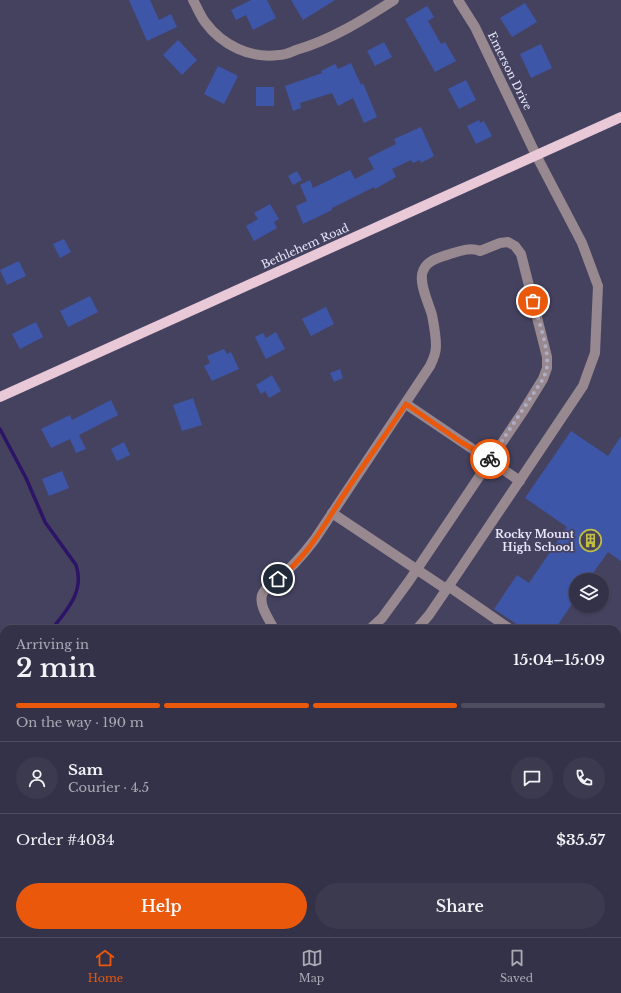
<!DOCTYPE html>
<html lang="en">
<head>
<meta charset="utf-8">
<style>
  :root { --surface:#343248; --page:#3c3a4f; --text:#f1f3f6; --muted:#a9aab4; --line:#4e4d60; --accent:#ea580c }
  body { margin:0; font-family:"Libre Baskerville",serif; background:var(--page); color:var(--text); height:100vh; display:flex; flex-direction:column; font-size:15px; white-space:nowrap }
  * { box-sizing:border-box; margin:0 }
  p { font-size:13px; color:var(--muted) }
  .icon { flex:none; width:22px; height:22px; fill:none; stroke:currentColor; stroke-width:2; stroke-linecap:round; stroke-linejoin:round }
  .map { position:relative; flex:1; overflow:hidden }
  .drawer { position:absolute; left:0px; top:625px; width:621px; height:312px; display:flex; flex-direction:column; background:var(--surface); border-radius:12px 12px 0 0; box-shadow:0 1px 3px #0004,0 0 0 1px var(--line) }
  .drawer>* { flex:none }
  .tools { position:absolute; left:569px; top:573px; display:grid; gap:8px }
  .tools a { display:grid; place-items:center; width:40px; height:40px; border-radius:50%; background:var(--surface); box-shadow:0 1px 3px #0004,0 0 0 1px var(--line); font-size:20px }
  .pin { position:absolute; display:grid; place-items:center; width:34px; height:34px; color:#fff; margin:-17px; border:2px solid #fff; border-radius:50%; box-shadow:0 1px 4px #0007 }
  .courier { position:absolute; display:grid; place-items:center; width:40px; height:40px; margin:-20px; border:3px solid #ea580c; border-radius:50%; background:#fff; color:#222; box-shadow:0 1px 5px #0007 }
  .head em { font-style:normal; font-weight:600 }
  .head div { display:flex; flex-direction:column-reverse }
  .head { display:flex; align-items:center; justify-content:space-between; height:68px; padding:0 16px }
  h1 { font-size:26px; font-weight:600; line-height:30px }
  .bar { display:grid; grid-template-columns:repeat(4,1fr); gap:6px 4px; align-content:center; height:48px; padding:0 16px }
  .bar i { height:5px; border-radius:3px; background:var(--line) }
  .bar .on { background:var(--accent) }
  .bar p { grid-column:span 4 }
  .line { display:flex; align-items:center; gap:10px; padding:0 16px; border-top:1px solid var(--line) }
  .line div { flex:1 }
  .round { display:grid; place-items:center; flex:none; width:42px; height:42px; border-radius:21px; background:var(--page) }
  .primary-button { display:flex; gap:8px; margin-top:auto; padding:8px 16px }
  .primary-button a { flex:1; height:46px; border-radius:24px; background:var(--accent); color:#fff; font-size:16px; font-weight:600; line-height:46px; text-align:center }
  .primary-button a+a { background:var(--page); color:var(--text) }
  .dock { display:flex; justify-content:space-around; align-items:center; height:56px; border-top:1px solid var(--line); background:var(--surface); font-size:11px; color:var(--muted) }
  .dock a { display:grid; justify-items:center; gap:2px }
  .dock .on { color:var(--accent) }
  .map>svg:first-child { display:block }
  .forest { fill:#6e60b8 }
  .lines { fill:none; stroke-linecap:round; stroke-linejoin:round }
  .stream { stroke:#2c1467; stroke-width:3.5 }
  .building { fill:#3e56a7 }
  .minor { stroke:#98888f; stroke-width:10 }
  .major { stroke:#e9c8d7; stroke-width:10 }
  .done { stroke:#afadc4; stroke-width:4; stroke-dasharray:0 7.2 }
  .route { stroke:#ea580c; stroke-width:5 }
  .labels { text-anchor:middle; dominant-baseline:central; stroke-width:3.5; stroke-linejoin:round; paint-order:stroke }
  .street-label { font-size:11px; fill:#e8e7fa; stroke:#454260 }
  .poi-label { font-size:11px; font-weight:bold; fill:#e8e7fa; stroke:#454260; text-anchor:end }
</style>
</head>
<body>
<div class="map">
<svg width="621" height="937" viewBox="0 0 621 937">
  <rect width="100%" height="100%" fill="#454260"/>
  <g class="forest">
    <path d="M0,820l4,4v109h65l-4,4h-65z"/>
    <path d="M152,933h89l2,4h-95z"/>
  </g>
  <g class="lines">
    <g class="stream">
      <path d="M0,429l26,49 19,44 31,43c9,26 -9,45 -24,64"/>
      <path d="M0,743l4,-7"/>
    </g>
  </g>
  <g class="building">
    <path d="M129,0h21l9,20 12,-6 6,13 -30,14z"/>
    <path d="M251,0h16l9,18 -23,12 -7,-15 -10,5 -5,-10z"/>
    <path d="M291,0h44l-32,20z"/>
    <path d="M525,3l12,19 -25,15 -12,-19z"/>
    <path d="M427,6l7,11 -6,4 13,23 4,-2 11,19 -21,11 -30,-53z"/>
    <path d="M178,40l19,20 -15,15 -19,-20z"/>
    <path d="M384,42l8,15 -17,9 -8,-15z"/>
    <path d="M541,44l11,24 -21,10 -11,-24z"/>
    <path d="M351,63l10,22 2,-2 14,34 -13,6 -11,-25 -15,8 -6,-13 -32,10 1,5 -8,3 -8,-25 37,-13 -1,-2 14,-7 3,5z"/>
    <path d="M218,66l20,10 -14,28 -20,-10z"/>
    <path d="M466,80l10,20 -17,9 -11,-20z"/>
    <rect x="256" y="87" width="18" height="19"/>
    <path d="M479,120l1,3 4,-2 8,15 -16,8 -9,-18z"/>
    <path d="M421,127l13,29 -13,7 -1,-3 -7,3 -2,-3 -19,9 4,8 -21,12 -1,-2 -42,21v2l-29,14 -7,-18 11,-5 -7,-16 10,-5 3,8 37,-18 5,9 19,-10 -6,-11 28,-14 -2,-5z"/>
    <path d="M297,171l5,9 -9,5 -5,-9z"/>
    <path d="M270,204l9,15 -5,3 3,6 -23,13 -8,-15 12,-7 -4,-6z"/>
    <path d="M64,239l7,13 -11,6 -7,-14z"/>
    <path d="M19,261l7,15 -19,9 -7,-15z"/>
    <path d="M90,296l8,16 -30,15 -8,-16z"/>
    <path d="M326,307l8,17 -23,12 -9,-17z"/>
    <path d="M36,322l7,15 -23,12 -8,-15z"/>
    <path d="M276,332l9,17 -19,10 -11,-22 8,-4 3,5z"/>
    <path d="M224,349l3,5 4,-2 8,17 -27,12 -8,-15 6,-3 -3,-7z"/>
    <path d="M340,369l3,9 -9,4 -4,-9z"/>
    <path d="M272,375l9,16 -12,7 -4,-7 -4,3 -5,-9z"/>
    <path d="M193,398l9,27 -20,6 -9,-26z"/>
    <path d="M111,400l7,15 -39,20 7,14 -10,4 -6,-14 -19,9 -10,-19 29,-14 2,5z"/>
    <path d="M571,431l37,25 13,-20v125l-13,-9 -20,28h-12v18l-21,31h-31l-30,-20 23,-34 12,8 38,-56 -42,-29z"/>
    <path d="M124,442l6,13 -13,6 -6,-12z"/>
    <path d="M62,471l7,17 -20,8 -7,-17z"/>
  </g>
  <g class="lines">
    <g class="minor">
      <path d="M193,0c4,7 7,15 12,22 17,23 45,37 74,33 6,0 12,-3 17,-5 35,-10 67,-30 98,-50"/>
      <path d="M406,404l114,77"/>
      <path d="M332,513l114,76"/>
      <path d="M448,586l62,43"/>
      <path d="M274,629c-5,-10 -15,-23 -12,-34 2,-6 8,-10 13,-14 16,-12 28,-26 40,-42l115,-173c3,-6 6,-13 6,-20 0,-10 -2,-21 -4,-31 -3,-11 -14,-33 -9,-44 4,-11 18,-14 27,-17 10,-3 20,-7 30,-3l20,-8 8,-1 7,4 6,8 26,103v11l-4,11 -21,34 -113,168 -27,37 -12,11"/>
      <path d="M417,629l12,-14 30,-44 124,-185 12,-33 3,-67 -16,-43 -46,-88 -61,-128 -17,-27"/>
      <path d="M617,780l4,3"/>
    </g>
    <g class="major">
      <path d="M0,397l621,-280"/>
      <path d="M0,796l4,4"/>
      <path d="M108,937l4,-4"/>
    </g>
  </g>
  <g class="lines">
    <path class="done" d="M490,459l53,-80c2,-4 3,-8 4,-12 2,-18 -9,-48 -14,-66"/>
    <path class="route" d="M278,579c31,-23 48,-58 69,-89 19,-29 40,-57 59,-86l55,38 29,17"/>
  </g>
  <defs>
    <symbol id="building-ring" viewBox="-11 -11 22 22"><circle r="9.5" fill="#454260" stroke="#c0be41" stroke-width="1.5"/><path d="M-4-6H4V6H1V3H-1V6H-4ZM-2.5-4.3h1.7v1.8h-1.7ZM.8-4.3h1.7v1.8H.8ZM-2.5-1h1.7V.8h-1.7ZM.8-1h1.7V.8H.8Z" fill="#c0be41"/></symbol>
  </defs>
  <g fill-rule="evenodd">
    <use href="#building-ring" x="578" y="528" width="25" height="25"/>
  </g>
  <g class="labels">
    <g class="street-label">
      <text transform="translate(510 71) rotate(64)">Emerson Drive</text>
      <text transform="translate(305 246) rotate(-24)">Bethlehem Road</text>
    </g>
    <g class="poi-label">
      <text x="574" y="534">Rocky Mount<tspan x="574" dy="13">High School</tspan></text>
    </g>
  </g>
</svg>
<div class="tools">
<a><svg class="icon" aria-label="layers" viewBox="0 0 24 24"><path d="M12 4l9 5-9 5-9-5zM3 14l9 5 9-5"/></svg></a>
</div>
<div class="pin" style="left:533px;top:301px;background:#ea580c"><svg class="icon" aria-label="bag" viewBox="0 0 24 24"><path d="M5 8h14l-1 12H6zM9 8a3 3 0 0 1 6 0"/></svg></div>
<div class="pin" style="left:278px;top:579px;background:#1f2937"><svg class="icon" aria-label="home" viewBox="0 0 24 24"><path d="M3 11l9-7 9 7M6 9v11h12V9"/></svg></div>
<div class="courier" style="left:490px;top:459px"><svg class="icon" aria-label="bike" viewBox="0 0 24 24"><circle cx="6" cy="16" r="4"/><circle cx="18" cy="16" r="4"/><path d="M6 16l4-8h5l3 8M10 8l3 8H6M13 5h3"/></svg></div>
<section class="drawer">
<div class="head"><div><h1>2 min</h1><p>Arriving in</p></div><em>15:04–15:09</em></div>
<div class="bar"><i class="on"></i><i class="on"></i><i class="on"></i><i></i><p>On the way · 190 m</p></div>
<div class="line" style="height:72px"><a class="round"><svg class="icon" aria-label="person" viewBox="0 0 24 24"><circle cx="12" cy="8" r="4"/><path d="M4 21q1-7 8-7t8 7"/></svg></a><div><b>Sam</b><p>Courier · 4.5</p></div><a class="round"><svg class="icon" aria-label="chat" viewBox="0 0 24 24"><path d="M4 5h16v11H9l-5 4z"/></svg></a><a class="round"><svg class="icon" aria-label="phone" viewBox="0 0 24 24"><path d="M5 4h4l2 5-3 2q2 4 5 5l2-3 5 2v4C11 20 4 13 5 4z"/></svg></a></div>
<div class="line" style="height:52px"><div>Order #4034</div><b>$35.57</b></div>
<div class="primary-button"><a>Help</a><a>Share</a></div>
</section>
</div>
<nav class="dock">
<a class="on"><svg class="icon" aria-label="home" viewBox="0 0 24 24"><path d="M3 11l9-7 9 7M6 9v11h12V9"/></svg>Home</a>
<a><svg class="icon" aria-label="map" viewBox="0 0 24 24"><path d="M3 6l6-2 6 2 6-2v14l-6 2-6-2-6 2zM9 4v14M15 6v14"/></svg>Map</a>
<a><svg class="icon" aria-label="saved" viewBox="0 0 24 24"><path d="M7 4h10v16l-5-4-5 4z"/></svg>Saved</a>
</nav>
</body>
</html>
